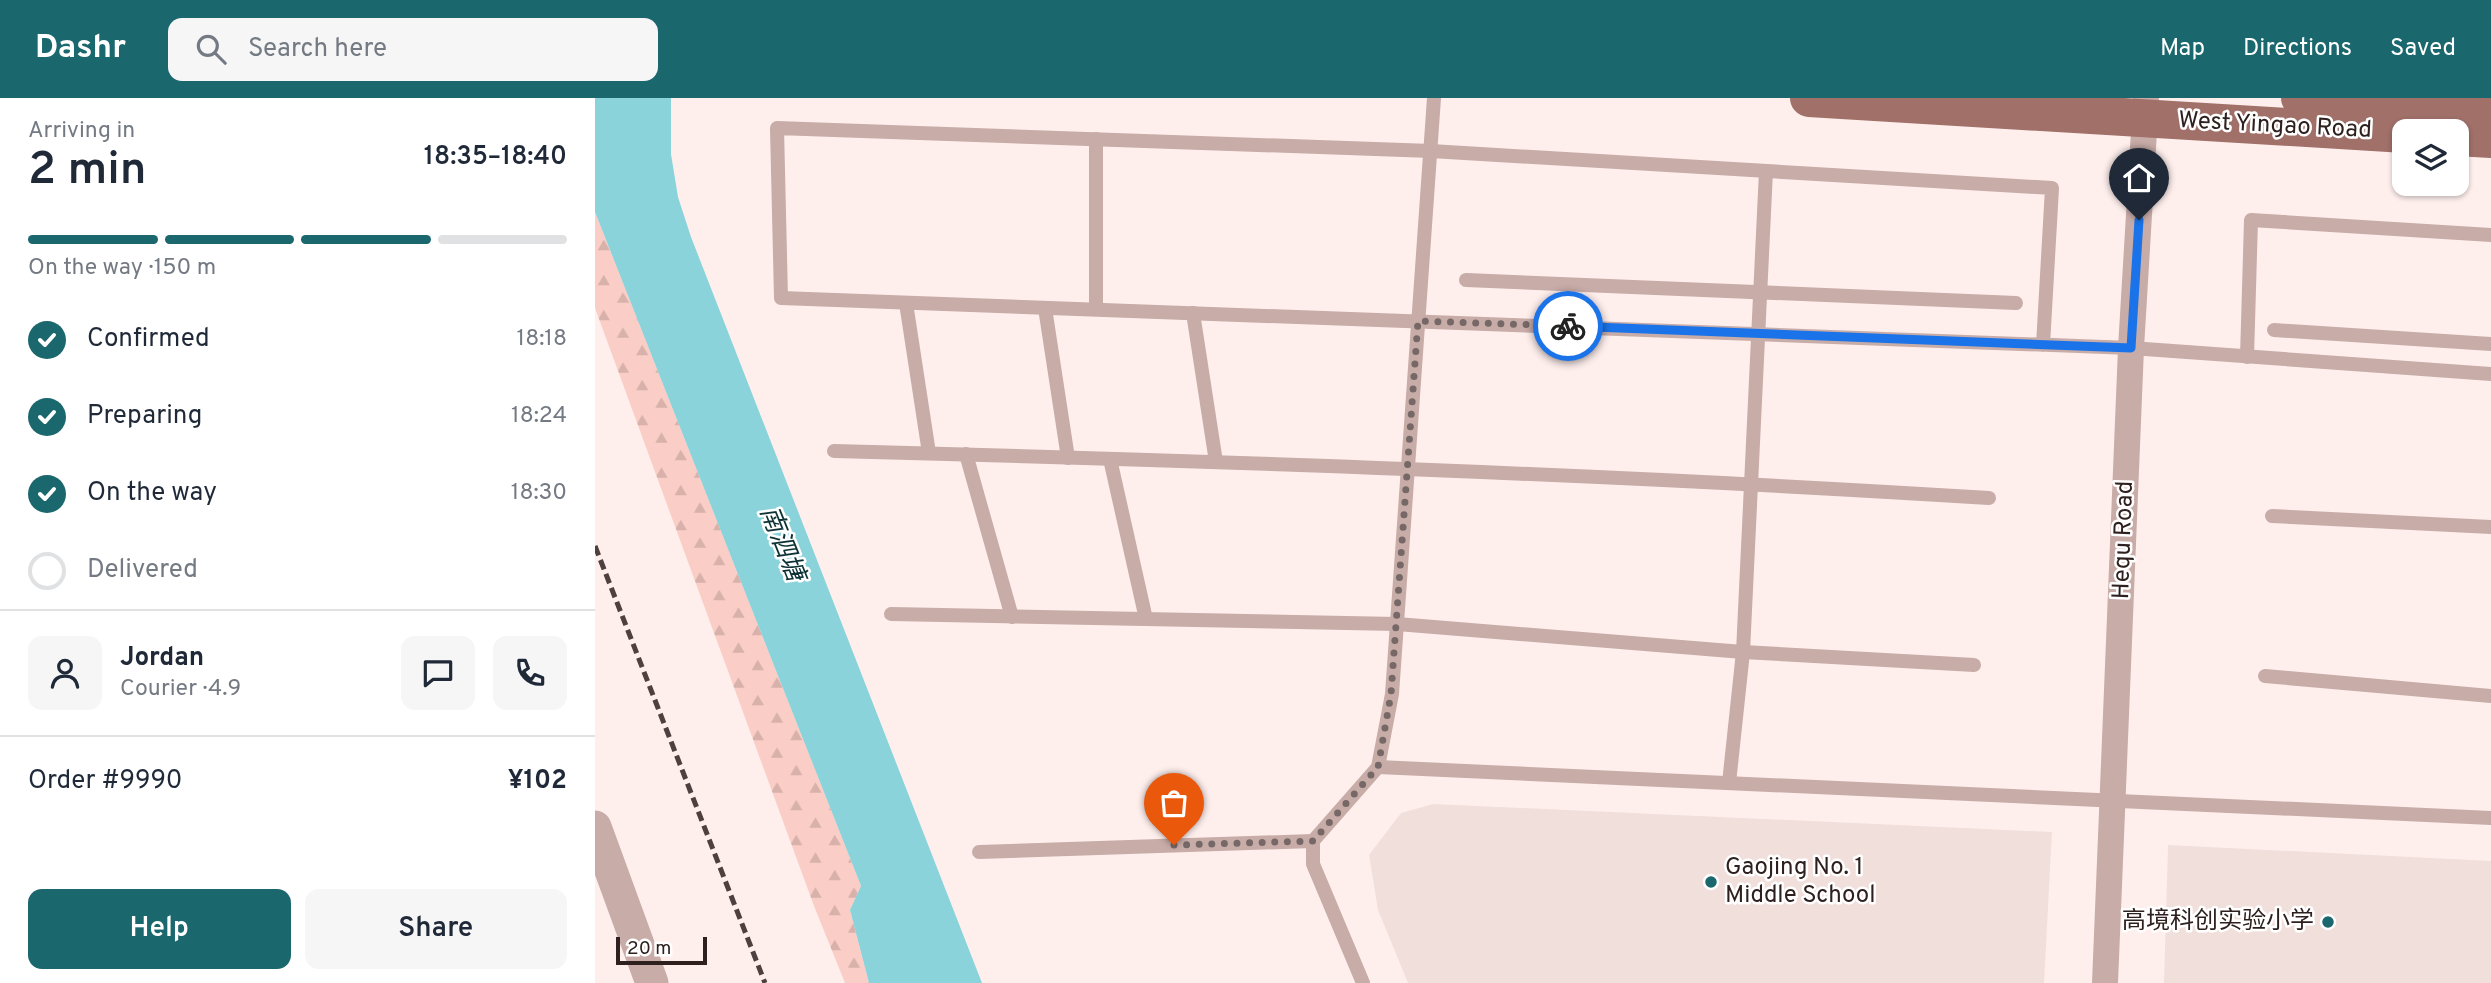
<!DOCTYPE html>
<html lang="en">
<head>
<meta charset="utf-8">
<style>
  :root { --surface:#fff; --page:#f6f6f7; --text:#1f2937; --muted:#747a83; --line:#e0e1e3; --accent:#1a676e }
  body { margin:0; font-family:Overpass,"Noto Sans SC",sans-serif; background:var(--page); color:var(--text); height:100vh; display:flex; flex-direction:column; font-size:26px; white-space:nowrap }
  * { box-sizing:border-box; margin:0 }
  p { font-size:23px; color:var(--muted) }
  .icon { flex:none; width:38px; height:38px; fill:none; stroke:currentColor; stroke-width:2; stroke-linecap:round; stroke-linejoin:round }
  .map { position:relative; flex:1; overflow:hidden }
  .panel { display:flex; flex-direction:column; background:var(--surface); width:595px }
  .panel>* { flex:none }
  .controls { position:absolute; left:1797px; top:21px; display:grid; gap:14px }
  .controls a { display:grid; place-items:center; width:77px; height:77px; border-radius:14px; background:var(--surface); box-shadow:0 2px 5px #0004; font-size:35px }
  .scale { position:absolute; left:21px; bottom:18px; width:91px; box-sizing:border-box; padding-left:7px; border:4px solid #2d201e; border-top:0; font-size:19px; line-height:24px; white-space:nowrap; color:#2d201e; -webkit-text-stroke:5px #fff; paint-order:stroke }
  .pin { position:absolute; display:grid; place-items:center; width:60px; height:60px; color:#fff; margin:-72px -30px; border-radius:50% 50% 50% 0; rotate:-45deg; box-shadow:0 0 7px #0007 }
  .pin .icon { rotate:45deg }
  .courier { position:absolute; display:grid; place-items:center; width:70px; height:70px; margin:-35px; border:5px solid #1a73e8; border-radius:50%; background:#fff; color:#222; box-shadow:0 2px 9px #0007 }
  .overview em { font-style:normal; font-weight:600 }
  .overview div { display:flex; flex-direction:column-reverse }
  .overview { display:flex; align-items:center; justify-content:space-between; height:119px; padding:0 28px }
  h1 { font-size:46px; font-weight:600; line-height:52px }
  .bar { display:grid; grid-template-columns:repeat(4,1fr); gap:10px 7px; align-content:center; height:84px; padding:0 28px }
  .bar i { height:9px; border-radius:5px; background:var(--line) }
  .bar .current { background:var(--accent) }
  .bar p { grid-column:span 4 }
  .line { display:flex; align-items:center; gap:18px; padding:0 28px; border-top:2px solid var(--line) }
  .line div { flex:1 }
  .round { display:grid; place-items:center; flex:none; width:74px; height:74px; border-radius:14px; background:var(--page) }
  ol { padding:0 28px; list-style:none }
  li { display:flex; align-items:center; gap:21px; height:77px }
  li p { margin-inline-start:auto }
  li .icon { padding:7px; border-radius:50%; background:var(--accent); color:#fff; stroke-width:4 }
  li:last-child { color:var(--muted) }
  li i { width:38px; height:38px; border:4px solid var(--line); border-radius:50% }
  .action { display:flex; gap:14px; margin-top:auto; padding:14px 28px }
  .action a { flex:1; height:80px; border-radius:14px; background:var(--accent); color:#fff; font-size:28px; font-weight:600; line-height:80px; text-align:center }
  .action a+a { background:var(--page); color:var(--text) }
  header { display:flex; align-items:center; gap:42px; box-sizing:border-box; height:98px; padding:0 35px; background:var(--accent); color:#fff }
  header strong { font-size:33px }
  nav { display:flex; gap:38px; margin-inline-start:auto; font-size:24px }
  .search { width:490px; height:63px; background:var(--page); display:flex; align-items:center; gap:18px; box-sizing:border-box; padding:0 24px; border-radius:14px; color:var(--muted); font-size:26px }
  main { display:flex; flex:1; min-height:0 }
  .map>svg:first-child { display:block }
  .built { fill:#f1dfdc }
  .forest { fill:url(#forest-firs) }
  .water { fill:#8ad3db }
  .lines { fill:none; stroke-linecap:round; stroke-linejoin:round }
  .service { stroke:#c8aca8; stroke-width:14 }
  .minor { stroke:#c8aca8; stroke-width:26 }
  .tertiary { stroke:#c8aca8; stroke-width:33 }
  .primary { stroke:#a07069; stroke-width:38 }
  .rail { stroke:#4e403e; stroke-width:5; stroke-dasharray:10 5; stroke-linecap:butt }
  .done { stroke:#766866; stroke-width:7; stroke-dasharray:0 12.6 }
  .route { stroke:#1a73e8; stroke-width:9 }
  .poi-dot { fill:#1a676e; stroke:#fff; stroke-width:2.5 }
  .labels { text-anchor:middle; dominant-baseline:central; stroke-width:5; stroke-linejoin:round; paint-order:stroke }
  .street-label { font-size:24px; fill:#2d201e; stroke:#fff }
  .poi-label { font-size:24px; fill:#2d201e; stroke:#fff; text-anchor:start }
  .water-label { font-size:26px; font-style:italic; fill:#0d3236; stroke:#fff }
</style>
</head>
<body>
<header>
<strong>Dashr</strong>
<div class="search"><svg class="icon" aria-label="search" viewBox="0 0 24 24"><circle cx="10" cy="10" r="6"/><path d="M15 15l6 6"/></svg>Search here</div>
<nav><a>Map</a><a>Directions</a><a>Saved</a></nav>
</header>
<main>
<section class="panel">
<div class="overview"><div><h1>2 min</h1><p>Arriving in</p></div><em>18:35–18:40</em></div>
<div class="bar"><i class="current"></i><i class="current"></i><i class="current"></i><i></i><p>On the way · 150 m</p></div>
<ol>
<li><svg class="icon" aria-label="check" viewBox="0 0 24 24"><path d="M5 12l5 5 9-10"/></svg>Confirmed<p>18:18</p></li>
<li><svg class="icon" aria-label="check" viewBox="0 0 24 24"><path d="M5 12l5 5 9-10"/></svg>Preparing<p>18:24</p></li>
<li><svg class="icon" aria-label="check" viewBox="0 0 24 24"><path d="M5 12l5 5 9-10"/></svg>On the way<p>18:30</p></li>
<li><i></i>Delivered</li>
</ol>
<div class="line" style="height:126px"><a class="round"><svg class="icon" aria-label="person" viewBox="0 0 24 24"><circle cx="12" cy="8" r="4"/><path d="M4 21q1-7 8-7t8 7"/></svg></a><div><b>Jordan</b><p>Courier · 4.9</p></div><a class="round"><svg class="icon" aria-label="chat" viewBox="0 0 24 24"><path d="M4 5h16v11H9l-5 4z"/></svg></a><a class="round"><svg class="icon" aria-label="phone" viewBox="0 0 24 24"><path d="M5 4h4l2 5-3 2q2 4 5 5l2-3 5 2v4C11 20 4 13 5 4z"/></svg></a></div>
<div class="line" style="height:91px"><div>Order #9990</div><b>¥102</b></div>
<div class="action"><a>Help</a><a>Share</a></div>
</section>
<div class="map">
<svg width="1896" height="885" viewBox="0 0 1896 885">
  <defs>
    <pattern id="forest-firs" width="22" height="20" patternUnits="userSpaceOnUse" patternTransform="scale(1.75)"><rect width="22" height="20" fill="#facec6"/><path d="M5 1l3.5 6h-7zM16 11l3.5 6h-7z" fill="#d7b1aa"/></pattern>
  </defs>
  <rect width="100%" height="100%" fill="#feefed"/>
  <g class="built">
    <path d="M838,706l619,28 -8,151h-636l-30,-73 -9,-55 32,-42z"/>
    <path d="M1573,747l323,16v122h-327z"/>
  </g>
  <path class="forest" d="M0,114l266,674 -11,24 19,73h-24l-31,-77 -219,-598z"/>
  <path class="water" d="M0,0h76v56l7,43 13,40 291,746h-113l-19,-73 11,-24 -266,-674z"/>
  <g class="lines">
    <g class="service">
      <path d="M501,41v170"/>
      <path d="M871,182l550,23"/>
      <path d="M311,205l23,150"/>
      <path d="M450,210l23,150"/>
      <path d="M598,215l23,149"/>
      <path d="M1679,232l217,14"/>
      <path d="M1448,247l9,-157 -621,-37 -654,-23 4,170 1350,50 360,26"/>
      <path d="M1652,259l4,-137 240,15"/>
      <path d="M239,353c386,10 771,23 1155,47"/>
      <path d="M371,356l46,163"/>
      <path d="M515,361l36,160"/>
      <path d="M1677,418l219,11"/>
      <path d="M296,516l506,10 346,28 231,13"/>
      <path d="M1670,578l226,20"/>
      <path d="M783,669l1113,51"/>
      <path d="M1134,685l14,-131 23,-481"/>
      <path d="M384,754l334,-11"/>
      <path d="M768,885l-50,-119v-23l65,-74 14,-73 42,-596"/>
    </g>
    <path class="minor" d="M1510,885l26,-635 15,-250"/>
    <path class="tertiary" d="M0,729l57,156"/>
    <g class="primary">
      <path d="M1214,0l596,36"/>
      <path d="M1705,0l191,13"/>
      <path d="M1862,39l34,2"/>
    </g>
    <path class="rail" d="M0,448l170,437"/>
  </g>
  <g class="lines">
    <path class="done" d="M579,747l139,-4 65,-74 13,-73 27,-373 150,5"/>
    <path class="route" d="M973,228l563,22 8,-128"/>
  </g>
  <g class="poi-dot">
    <circle cx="1116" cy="784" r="7"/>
    <circle cx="1733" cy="824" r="7"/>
  </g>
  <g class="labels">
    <g class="street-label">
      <text transform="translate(1680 28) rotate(3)">West Yingao Road</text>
      <text transform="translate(1529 442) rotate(-88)">Hequ Road</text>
    </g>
    <g class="poi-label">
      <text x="1130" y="770">Gaojing No. 1<tspan x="1130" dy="28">Middle School</tspan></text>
      <text x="1719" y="824" text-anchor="end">高境科创实验小学</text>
    </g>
    <g class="water-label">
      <text transform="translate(186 446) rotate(68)">南泗塘</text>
    </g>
  </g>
</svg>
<div class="controls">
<a><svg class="icon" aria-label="layers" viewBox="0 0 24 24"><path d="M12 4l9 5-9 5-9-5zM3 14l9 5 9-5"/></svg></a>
</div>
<div class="scale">20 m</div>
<div class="pin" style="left:579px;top:747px;background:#ea580c"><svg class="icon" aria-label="bag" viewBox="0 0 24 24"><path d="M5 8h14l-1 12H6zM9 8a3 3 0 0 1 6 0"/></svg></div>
<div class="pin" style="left:1544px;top:122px;background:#1f2937"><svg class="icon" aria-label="home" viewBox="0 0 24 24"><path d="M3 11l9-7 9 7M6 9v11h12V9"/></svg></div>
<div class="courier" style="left:973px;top:228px"><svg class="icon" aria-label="bike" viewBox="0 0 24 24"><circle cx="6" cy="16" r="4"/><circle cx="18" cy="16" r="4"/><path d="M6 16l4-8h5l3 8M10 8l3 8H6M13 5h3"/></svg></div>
</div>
</main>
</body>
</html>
